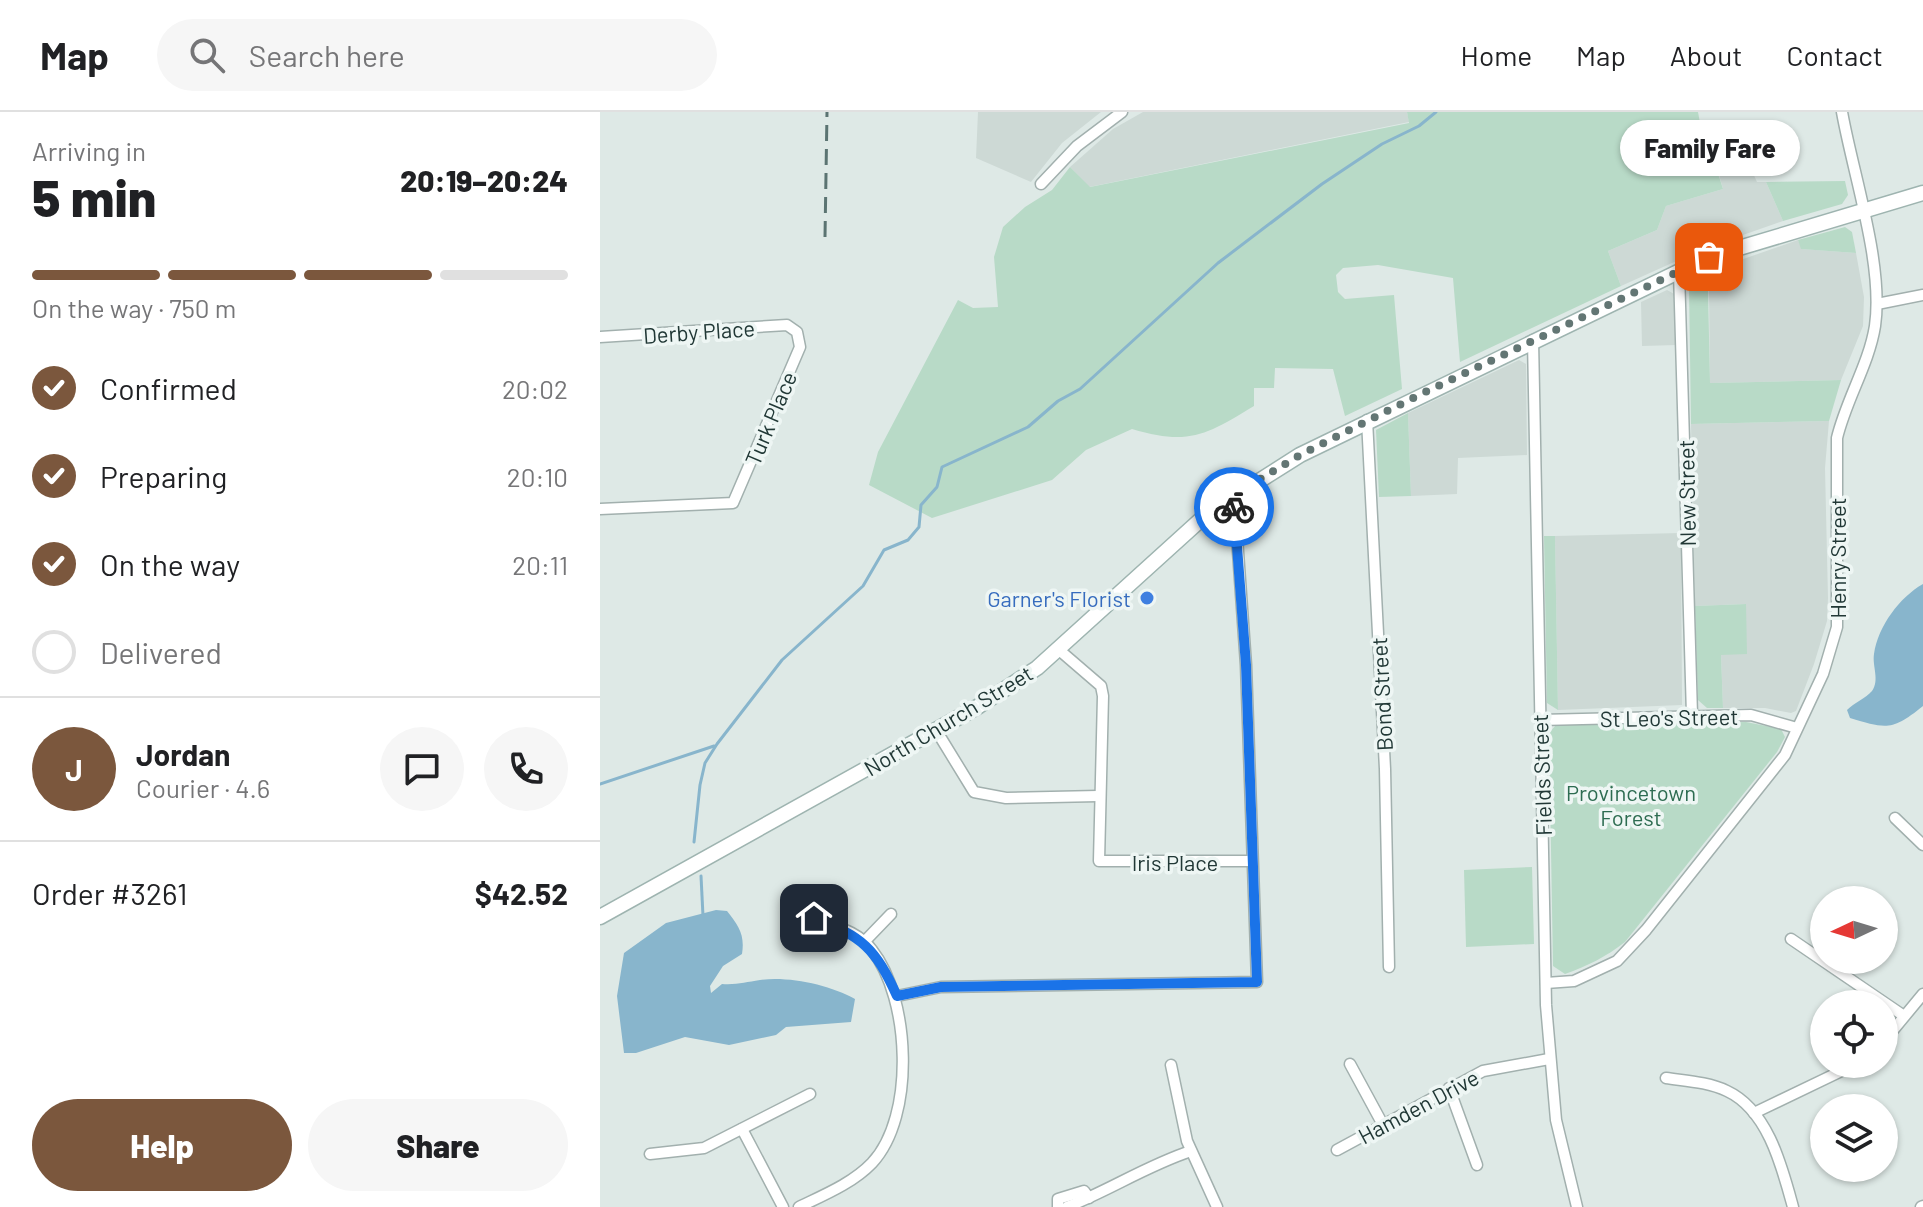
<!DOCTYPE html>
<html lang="en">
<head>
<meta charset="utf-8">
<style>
  :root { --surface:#fff; --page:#f6f6f6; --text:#202124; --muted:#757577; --line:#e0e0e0; --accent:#7b573d }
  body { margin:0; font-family:Barlow,sans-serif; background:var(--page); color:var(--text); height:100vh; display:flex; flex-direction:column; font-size:30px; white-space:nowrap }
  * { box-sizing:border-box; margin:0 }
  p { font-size:26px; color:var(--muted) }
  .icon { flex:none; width:44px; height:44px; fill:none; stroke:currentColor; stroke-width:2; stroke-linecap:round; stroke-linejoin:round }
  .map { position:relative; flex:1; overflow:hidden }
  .sheet { display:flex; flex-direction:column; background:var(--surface); width:600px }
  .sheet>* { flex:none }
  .needle { width:52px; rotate:266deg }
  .buttons { position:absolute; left:1210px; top:774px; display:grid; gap:16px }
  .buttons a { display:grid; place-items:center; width:88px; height:88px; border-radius:50%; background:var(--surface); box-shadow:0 2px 6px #0004; font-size:40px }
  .pin { position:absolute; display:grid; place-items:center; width:68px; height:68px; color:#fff; margin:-34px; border-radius:16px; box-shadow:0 4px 12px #0006 }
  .courier { position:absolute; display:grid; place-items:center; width:80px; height:80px; margin:-40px; border:6px solid #1a73e8; border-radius:50%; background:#fff; color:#222; box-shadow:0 2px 10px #0007 }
  .bubble { position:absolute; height:56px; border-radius:28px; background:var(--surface); box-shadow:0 2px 6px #0004; font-size:26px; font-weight:800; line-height:56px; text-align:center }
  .summary em { font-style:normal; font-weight:800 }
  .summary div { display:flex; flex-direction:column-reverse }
  .summary { display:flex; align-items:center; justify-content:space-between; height:136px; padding:0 32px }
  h1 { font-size:52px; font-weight:800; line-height:60px }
  .bar { display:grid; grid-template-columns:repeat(4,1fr); gap:12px 8px; align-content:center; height:96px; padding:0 32px }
  .bar i { height:10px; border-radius:6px; background:var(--line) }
  .bar .selected { background:var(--accent) }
  .bar p { grid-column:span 4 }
  .line { display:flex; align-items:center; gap:20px; padding:0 32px; border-top:2px solid var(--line) }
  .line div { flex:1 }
  .round { display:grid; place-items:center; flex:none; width:84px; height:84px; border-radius:42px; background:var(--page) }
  ol { padding:0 32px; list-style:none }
  li { display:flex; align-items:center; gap:24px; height:88px }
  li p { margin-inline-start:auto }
  li .icon { padding:8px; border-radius:50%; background:var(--accent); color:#fff; stroke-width:4 }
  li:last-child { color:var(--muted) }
  li i { width:44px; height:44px; border:4px solid var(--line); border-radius:50% }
  .button { display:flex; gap:16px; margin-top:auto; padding:16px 32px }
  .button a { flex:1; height:92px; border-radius:48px; background:var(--accent); color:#fff; font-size:32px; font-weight:800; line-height:92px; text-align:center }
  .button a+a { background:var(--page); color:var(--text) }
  header { display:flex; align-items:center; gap:48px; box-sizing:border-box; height:112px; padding:0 40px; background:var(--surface); border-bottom:2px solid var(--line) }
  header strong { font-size:38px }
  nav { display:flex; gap:44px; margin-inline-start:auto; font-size:28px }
  .search { width:560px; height:72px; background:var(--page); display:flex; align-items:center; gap:20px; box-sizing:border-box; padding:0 28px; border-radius:44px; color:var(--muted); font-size:30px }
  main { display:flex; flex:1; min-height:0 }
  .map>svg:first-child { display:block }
  .built { fill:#cdd9d5 }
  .green { fill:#b8dac7 }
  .water { fill:#88b5cc }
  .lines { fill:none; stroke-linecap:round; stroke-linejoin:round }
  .stream { stroke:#88b5cc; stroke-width:3 }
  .minor-casing { stroke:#a2b0ae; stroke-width:13 }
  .secondary-casing { stroke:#9eb4b0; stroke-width:17 }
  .minor { stroke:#fff; stroke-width:10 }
  .secondary { stroke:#fff; stroke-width:14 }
  .rail { stroke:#5b7472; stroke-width:3; stroke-dasharray:16 8; stroke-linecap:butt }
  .done { stroke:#637674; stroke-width:8; stroke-dasharray:0 14.4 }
  .route { stroke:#1a73e8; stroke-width:10 }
  .shop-dot { fill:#3f7fe0; stroke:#eef6f4; stroke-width:3 }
  .labels { text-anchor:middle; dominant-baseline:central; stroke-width:7; stroke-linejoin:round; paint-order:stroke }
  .street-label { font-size:22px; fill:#213836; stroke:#eef6f4 }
  .shop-label { font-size:22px; fill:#366cbe; stroke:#eef6f4; text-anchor:end }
  .park-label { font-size:22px; fill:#2d6c51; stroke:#eef6f4 }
</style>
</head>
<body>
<header>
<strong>Map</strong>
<div class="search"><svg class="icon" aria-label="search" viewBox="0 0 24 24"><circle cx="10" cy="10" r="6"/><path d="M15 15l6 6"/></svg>Search here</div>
<nav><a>Home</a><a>Map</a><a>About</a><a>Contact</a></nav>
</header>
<main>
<section class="sheet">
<div class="summary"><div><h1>5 min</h1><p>Arriving in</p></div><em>20:19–20:24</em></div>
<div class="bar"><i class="selected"></i><i class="selected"></i><i class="selected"></i><i></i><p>On the way · 750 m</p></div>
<ol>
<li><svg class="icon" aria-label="check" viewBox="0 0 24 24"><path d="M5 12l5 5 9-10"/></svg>Confirmed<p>20:02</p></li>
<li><svg class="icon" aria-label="check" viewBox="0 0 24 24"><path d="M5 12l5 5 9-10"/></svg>Preparing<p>20:10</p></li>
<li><svg class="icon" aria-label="check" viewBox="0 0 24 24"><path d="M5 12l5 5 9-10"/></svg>On the way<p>20:11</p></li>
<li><i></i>Delivered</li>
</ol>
<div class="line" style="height:144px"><b class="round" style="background:var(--accent);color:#fff">J</b><div><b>Jordan</b><p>Courier · 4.6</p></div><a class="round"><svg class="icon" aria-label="chat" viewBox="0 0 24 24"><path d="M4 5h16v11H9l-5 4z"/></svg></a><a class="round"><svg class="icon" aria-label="phone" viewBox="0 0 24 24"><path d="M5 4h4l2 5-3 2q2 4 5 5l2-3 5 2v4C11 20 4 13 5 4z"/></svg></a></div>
<div class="line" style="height:104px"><div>Order #3261</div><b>$42.52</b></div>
<div class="button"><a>Help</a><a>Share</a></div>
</section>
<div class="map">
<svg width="1323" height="1095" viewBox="0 0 1323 1095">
  <rect width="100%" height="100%" fill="#dee9e6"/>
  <g class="built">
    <path d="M378,0h123l-39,31 -31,39 -55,-24z"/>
    <path d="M543,0h264l2,10 -320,65 -19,-20 43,-38z"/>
    <path d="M1143,39l14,31h9l17,39 -80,28 -82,37 -13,-35 49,-21 9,-24 57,-17 -8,-28z"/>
    <path d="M1198,128l4,9 54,4 8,44 -1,29 -22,54 -131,3 -1,-93 -6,-17z"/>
    <path d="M1067,178l9,5 1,50 -35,1 -1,-44z"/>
    <path d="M919,248l7,4 1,91 -69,3 -1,36 -46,2 -3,-83z"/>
    <path d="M1229,309l-4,47 3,130 -1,23 -13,43 -18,47 -5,2 -26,-5h-42l-2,-54 24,-50 -50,2 -4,-182z"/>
    <path d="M1081,421l1,172 -124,5 -3,-174z"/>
  </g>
  <g class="green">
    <path d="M807,0h291c4,28 17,49 25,77l-57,17 -9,24 -49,21 13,35 -161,76 -7,-84 -75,-13 -35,3 -7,7 2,17 7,7 49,-4 8,94 -57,27 -12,-47 -58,-1 -1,20h-20v18c-48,29 -65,40 -122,23l-46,21 -34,30 -120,38 -63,-33 9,-33 80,-152 15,8 25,-1 -4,-50 9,-30 22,-20 27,-17 18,-23 20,20 319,-64z"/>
    <path d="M1245,69l3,14 -6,9 -59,17 -17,-39z"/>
    <path d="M1245,115l7,5 4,21 -55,-4 -3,-9z"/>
    <path d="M1103,161l5,17 2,93 131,-3 -12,41 -138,3 -2,-139z"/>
    <path d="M808,301l3,83 -32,1 -3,-67z"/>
    <path d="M944,424h11l3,174 -11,-7z"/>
    <path d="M1146,492l1,50 -26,1 2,53h-16l-9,-8 -3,-94z"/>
    <path d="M1146,610l35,7 4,8 -8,15 -152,190c-19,15 -38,24 -60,32l-12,-8 -4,-233 7,-8z"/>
    <path d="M932,755l2,77 -68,3 -2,-77z"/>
  </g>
  <g class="water">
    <path d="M1323,472v122c-31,25 -36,23 -73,12l-3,-8c7,-7 19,-12 25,-19 8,-11 0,-25 2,-37 4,-28 26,-57 49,-70z"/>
    <path d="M116,798l11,1c12,15 18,24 15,43l-19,12 -13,20 1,7 11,-9c15,1 24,-2 38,-4 29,-4 70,5 95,19l-4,23 -65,5 -10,8 -47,10 -44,-8 -49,16h-12l-7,-57 7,-43 42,-30z"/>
  </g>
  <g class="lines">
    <g class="stream">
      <path d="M0,672l114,-38"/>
      <path d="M94,730l6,-57 5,-22 12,-19 65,-84 81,-74 21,-36 24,-10 11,-13 2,-22 16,-18 5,-20 86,-40 30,-26 22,-12 138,-126 104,-79 60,-40 37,-18 17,-14"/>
      <path d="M101,764l2,40"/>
    </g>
    <defs>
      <g id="minor">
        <path d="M441,72l36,-38 45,-34"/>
        <path d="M1079,159l13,444"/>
        <path d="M1277,192l46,-9"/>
        <path d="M0,225l187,-12 10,7 3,15 -67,156 -133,6"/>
        <path d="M933,228l13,665 10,115 21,87"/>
        <path d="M767,308l18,349 4,198"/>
        <path d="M458,537l43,37 2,10 -4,165h153"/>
        <path d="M940,608l211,-5 46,13"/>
        <path d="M336,618l38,62 32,6 92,-2"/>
        <path d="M1295,706l28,27"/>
        <path d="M1191,827l113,77"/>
        <path d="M264,830l27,-28"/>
        <path d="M946,871l28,-2 43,-20 29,-31 139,-175 38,-81 14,-47v-189c9,-38 32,-74 38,-112 9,-61 -22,-152 -33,-214"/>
        <path d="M297,884l44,-9 316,-5 -11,-317 -12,-170"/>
        <path d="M1284,929l39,-47"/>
        <path d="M750,952l32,59"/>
        <path d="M571,953l16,76 30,66"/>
        <path d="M1066,966c20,3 42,4 61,13 41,19 55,76 66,116"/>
        <path d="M849,976l28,77"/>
        <path d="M1154,1001l102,-49"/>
        <path d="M142,1017l41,78"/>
        <path d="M737,1038l146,-79 66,-12"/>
        <path d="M50,1042l54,-6 106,-54"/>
        <path d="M199,1095c25,-12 54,-24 73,-44 44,-47 38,-165 0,-213 -14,-19 -38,-24 -58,-32"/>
        <path d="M458,1095v-8l26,-8 5,7"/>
        <path d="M467,1095c43,-17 81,-42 124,-56"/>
        <path d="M1321,1095l2,-1"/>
      </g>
      <path id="secondary" d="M0,805l379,-211 58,-38 170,-154 93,-59 409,-198 214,-64"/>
    </defs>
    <use href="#minor" class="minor-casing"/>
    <use href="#secondary" class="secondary-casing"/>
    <use href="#minor" class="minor"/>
    <use href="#secondary" class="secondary"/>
    <path class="rail" d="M225,125l2,-125"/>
  </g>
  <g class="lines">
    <path class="done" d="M634,395v-12l66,-40 117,-59 292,-139"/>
    <path class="route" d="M214,806c49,19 61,30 83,78l44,-9 316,-5 -11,-317 -12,-158"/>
  </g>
  <circle class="shop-dot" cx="547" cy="486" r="8"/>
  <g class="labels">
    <g class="street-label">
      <text transform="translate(99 219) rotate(-4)">Derby Place</text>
      <text transform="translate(170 306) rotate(-67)">Turk Place</text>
      <text transform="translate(1086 381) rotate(-91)">New Street</text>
      <text transform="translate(1237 446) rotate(-90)">Henry Street</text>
      <text transform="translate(781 582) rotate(-93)">Bond Street</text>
      <text transform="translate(1069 605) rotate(-1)">St Leo's Street</text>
      <text transform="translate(348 608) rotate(-31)">North Church Street</text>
      <text transform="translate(941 663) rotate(-92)">Fields Street</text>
      <text x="575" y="750">Iris Place</text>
      <text transform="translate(818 994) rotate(-28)">Hamden Drive</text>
    </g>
    <g class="shop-label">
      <text x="531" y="486">Garner's Florist</text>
    </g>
    <g class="park-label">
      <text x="1031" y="680">Provincetown<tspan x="1031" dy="25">Forest</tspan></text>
    </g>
  </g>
</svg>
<div class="buttons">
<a><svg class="needle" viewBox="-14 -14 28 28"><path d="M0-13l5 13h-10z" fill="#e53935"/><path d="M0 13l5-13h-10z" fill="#757577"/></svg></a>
<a><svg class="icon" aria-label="locate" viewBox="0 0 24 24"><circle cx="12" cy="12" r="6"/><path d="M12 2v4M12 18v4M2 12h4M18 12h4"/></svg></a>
<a><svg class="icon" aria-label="layers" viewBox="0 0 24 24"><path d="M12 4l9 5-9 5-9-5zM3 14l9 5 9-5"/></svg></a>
</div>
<div class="pin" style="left:1109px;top:145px;background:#ea580c"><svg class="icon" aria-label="bag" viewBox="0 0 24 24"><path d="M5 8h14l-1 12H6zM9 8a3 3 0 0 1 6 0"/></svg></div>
<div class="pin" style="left:214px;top:806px;background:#1f2937"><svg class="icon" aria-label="home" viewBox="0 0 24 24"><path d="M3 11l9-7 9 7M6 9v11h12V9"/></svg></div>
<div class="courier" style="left:634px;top:395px"><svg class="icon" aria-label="bike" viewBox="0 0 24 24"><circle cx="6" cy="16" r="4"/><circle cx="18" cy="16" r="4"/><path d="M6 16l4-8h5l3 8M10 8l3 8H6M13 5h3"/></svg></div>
<div class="bubble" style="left:1020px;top:8px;width:180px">Family Fare</div>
</div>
</main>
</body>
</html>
